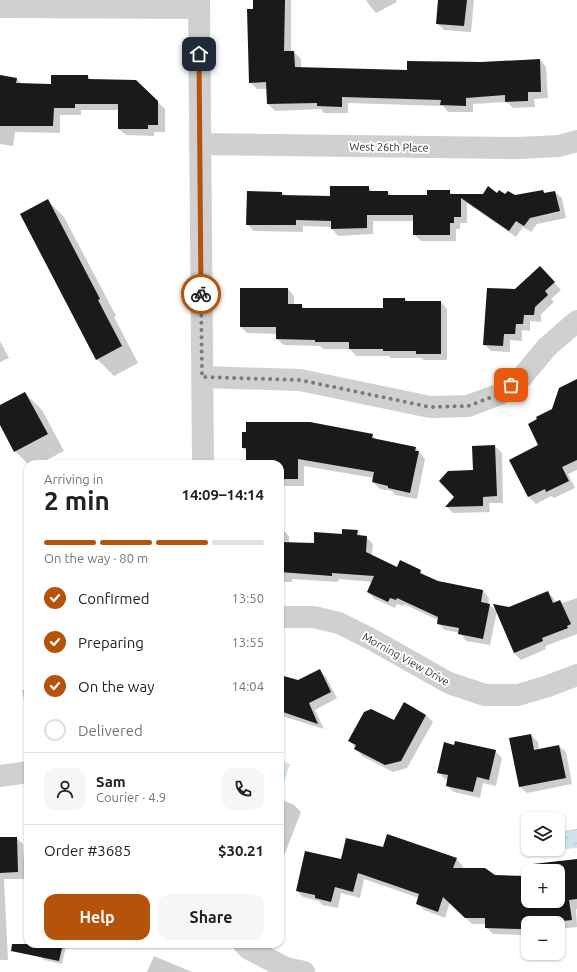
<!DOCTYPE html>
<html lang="en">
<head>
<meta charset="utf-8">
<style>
  :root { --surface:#fff; --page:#f6f6f6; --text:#202124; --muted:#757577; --line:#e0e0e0; --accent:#b45309 }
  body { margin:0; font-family:Ubuntu,sans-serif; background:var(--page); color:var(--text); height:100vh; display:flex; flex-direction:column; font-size:15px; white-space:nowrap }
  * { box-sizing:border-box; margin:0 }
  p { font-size:13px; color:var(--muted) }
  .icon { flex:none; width:22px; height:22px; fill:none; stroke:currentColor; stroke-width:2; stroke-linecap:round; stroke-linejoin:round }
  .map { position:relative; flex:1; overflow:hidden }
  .drawer { position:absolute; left:24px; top:460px; width:260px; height:488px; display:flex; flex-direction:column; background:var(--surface); border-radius:12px; box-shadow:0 1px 3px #0004 }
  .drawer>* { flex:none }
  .buttons { position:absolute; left:521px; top:812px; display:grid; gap:8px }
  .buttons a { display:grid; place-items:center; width:44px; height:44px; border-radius:8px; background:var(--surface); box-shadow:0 1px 3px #0004; font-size:20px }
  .pin { position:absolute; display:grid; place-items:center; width:34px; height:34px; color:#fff; margin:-17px; border-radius:8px; box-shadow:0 2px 6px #0006 }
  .courier { position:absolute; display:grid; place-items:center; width:40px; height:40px; margin:-20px; border:3px solid #b45309; border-radius:50%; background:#fff; color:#222; box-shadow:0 1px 5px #0007 }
  .headline em { font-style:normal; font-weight:700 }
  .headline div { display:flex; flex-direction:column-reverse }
  .headline { display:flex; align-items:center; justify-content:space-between; height:68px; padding:0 20px }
  h1 { font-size:26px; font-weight:700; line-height:30px }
  .bar { display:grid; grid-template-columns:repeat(4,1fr); gap:6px 4px; align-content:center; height:48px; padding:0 20px }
  .bar i { height:5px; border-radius:3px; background:var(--line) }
  .bar .active { background:var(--accent) }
  .bar p { grid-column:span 4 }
  .line { display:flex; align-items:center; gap:10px; padding:0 20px; border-top:1px solid var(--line) }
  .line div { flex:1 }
  .round { display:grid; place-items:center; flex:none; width:42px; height:42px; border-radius:12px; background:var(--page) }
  ol { padding:0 20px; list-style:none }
  li { display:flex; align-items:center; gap:12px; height:44px }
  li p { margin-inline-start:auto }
  li .icon { padding:4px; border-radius:50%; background:var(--accent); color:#fff; stroke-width:4 }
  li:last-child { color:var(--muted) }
  li i { width:22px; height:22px; border:2px solid var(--line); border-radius:50% }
  .cta { display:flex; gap:8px; margin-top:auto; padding:8px 20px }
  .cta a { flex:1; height:46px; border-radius:12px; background:var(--accent); color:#fff; font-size:16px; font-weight:700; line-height:46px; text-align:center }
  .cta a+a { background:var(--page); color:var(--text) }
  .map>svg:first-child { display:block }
  .water { fill:url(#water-ripples) }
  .shadow { fill:#0003 }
  .building { fill:#1a1a1a }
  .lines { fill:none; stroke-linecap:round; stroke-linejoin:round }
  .minor { stroke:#d0d0d0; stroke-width:22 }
  .done { stroke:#7a7a7a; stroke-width:4; stroke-dasharray:0 7.2 }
  .route { stroke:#b45309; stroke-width:5 }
  .labels { text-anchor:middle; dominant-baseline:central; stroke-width:4; stroke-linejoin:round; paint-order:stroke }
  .street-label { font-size:11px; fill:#333; stroke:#fff }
</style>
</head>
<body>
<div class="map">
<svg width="577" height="972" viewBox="0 0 577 972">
  <defs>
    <pattern id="water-ripples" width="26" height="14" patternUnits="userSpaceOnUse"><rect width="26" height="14" fill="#cfe2ee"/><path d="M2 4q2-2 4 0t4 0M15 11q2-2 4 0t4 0" fill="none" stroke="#b2c2cd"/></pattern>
  </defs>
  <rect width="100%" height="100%" fill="#fff"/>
  <g class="water">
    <path d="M280,760l10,4 -6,18 -4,-1z"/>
    <path d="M577,829v19l-32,3v-2h13v-18z"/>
  </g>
  <g class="shadow">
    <path d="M254,0h37v52h3l7,7v9l107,3 73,-8 59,-3 6,7 2,31 -14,1 1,8 -22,1 -6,-6 -34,2v8h-25l-5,-6 -95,-3v10h-24l-3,-4 -46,2 -7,-7v-15h-11l-7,-7z"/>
    <path d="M366,0h30l1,2 -21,11 -6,-7z"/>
    <path d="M439,0h35l-3,32 -27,-2 -7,-7z"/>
    <path d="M0,76l17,3 5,5 30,1 36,-9 3,4 45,1 29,28v23h-11v4l-28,-1 -7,-6v-19h-38v5h-21v18l-45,-1 -2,14 -13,-2z"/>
    <path d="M368,187l6,5h14l4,4h36l21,-5 4,4 45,-1 17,2 28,-5 2,3 10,-2 7,6 4,20 -29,6 -6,8 -8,-5 -7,10 -49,-34v20h-7v6h-4v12h-35l-7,-7v-13h-41v13l-35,2 -6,-7v-2l-29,-1v6l-49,-1 -7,-7 1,-32 34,1 4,3 46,2z"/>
    <path d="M47,200l17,17 52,99 -2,1 24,46 -24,13 -17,-17z"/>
    <path d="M540,268l21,22 -10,9 3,3 -13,12v8l-11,-1v10l-8,-1v11l-12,-1v12l-19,-1 -7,-7 32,-54z"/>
    <path d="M288,289l6,7v9h7l4,4h79l21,-10 3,3h33l6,7v51h-23l-3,-2h-30l-2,-2h-33l-6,-7h-27l-3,-3 -36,-1 -7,-6v-5l-30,-1 -6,-6z"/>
    <path d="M0,341l9,17 -9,4z"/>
    <path d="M577,386v84l-9,4 7,14 -21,10 -3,-2 -15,8 -7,-7 -18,-36 28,-16 14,-35z"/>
    <path d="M25,393l17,17 22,41 -25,13h-11l-13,-13 -15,-28v-16z"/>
    <path d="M243,433l129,2 5,5 39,8 9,11 -8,40 -22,-4 -3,-4 -12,-2 -7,-7 1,-4 -70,-12v20h-24v-22h-29l-4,-3v-9l-4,-4z"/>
    <path d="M495,446l7,7 1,50h-14l1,9 -37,1 -6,-6 9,-10 18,-26z"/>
    <path d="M280,529h2l7,7v7l25,1 43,-13 6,6h3l7,7 -1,12 25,12 23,3 7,7 10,4 46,9 6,7 -1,6 9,7 -7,34 -24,-4 -6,-8 -15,-3 -7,-7v-3l-34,-16 -1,2 -6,-2 -2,4 -20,-9 -7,-7 5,-10 -34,-3 -1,3 -46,-3v3h-12z"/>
    <path d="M548,592l6,7 2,4 4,-2 2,2 15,-5v36l-29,11 -3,2 1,2 -25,11 -7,-7 -5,-45z"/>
    <path d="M319,670l7,7 11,21 -22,12 9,19 -42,-13 -2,5v-47l5,5 -4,11z"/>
    <path d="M28,689v30l-6,-29z"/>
    <path d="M404,704l22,11 7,7 -26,46 -14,4 -31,-16 -12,-15 44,-19z"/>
    <path d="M531,735l7,7 1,8 20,-4 7,6 6,32 -45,9 -7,-6z"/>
    <path d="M455,746l40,5 7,7 -6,28 -13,-3 -3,15 -26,-6 -7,-6 1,-6 -3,-1 -7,-7z"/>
    <path d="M280,799l14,6 7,7 -17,44 -4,-1z"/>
    <path d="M0,835v3h16l7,6 2,35h-21l4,81h-8z"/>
    <path d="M384,848l72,11 7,7 -1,3 33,7 33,1v24h30v-30h-23l42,-11v49h-1l1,18 -19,2v-6h-30l-1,12 -34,-1 -7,-7v-3h-14l-22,-22 -5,16 -21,-8 -7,-7 2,-5 -55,-19 -4,19 -19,-5 -3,15 -16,-3 -3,-4 -16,-4 -6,-6 45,-31z"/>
    <path d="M44,944h20l2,2 -4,18 -18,-4 -3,-3z"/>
    <path d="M154,956l38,16h-45z"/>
  </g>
  <g class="building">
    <path d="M253,0h32l-1,51h10l1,16 112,3v-9l74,1 59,-3 1,33h-13v9l-23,1v-7l-39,3v8l-26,-1 1,-5 -99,-3v10l-25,-1v-3l-50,1 -1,-22 -17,1 -2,-74h6z"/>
    <path d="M438,0h29l-3,26 -28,-2z"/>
    <path d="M0,75l17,3 -1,5 35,1v-9h37v4l48,1 22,21v24h-10v4h-30v-25h-43v4h-21l-1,18h-53z"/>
    <path d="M330,186h39v5h19v4h39v-5h23v4h33l5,-8 9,7 2,-3 6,4 3,-3 7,4 28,-5 1,3 11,-2 5,20 -30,7 -6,8 -8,-5 -7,10 -48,-33v19h-7v6h-4v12h-37v-20h-46v13l-36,1v-8l-35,-1v5h-50l1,-34 35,1v3l48,1z"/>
    <path d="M48,199l52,100 -2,1 24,46 -26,14 -76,-146z"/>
    <path d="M540,266l15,16 -10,9 3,4 -13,12 -1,8h-10l-1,9h-7l-1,10h-11l-1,12 -20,-1 4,-57 28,1z"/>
    <path d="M240,288h48v16h14v4h81v-10h22v3h36v53h-25v-3h-33v-2h-34v-7h-34v-2l-39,-1v-12h-36z"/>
    <path d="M577,379v81l-15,7 7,14 -23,11 -1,-3 -17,8 -19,-37 29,-15 -10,-21 9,-5 -1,-2 16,-8 7,-21z"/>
    <path d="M25,392l23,42 -34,18 -14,-27v-20z"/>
    <path d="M246,422h64l63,12 -1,4 44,9 -1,4h4l-9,42 -22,-5v-2l-16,-4 2,-10 -76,-13v20h-18v-15h-8v-3h-26v-13h-4v-16h4z"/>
    <path d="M495,445l2,51 -14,1v9l-38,1 9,-10 -15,-16 9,-10 25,-1 -1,-24z"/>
    <path d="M342,529l16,1 -1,5 10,1 -1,16 31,15 3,-7 21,10 -1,3 18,8 45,9 -2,12 9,2 -7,35 -25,-5 1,-6 -22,-4 1,-7 -41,-19 -1,2 -6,-2 -2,4 -21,-10 7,-16 -42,-3v3l-52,-4v-30l34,1v-11l28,2z"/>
    <path d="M548,591l5,12 7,-3 11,24 -4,2 1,2 -26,10 1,3 -29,12 -21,-49 16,3z"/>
    <path d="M320,669l11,23 -22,11 9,21 -38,-13v-36l18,5z"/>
    <path d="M404,702l22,13 -25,46 -16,4 -31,-16 2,-4 -8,-4 16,-29 7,-3 23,11z"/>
    <path d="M531,734l3,16 25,-5 7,33 -47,9 -10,-49z"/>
    <path d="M455,741l41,9 -7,30 -12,-3 -4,15 -27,-6 2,-11 -11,-2 7,-31 10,3z"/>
    <path d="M387,834l70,24 -4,10h32l10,7 33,1v25h30v-30h-24l-1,-7 44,-5v40l-8,1 3,20 -28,3h-23v6l-36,-1v-10h-20l-22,-21 -5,15 -22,-8 3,-10 -61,-21 -5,19 -18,-5 -4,15 -16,-4v-3l-19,-4 9,-40 36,8 5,-21 37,9z"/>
    <path d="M0,837h17l1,35 -18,1z"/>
    <path d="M12,944h51l-4,17 -48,-10z"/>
  </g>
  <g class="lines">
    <g class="minor">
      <path d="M199,0l4,464"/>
      <path d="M0,7l199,1"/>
      <path d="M200,144l318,4 41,-2 18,-5"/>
      <path d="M202,377l98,3 130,27 38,-1 32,-12 22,-17 25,-30 30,-26"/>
      <path d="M280,617h34l25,6 32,16 78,44 36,12h33l30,-9 29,-11"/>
      <path d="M0,776l28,-4"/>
      <path d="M244,944l5,5 37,19 18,4"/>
    </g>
  </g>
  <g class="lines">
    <path class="done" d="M201,294l1,83 98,3 130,27 38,-1 32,-12 11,-9"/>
    <path class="route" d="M199,54l2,240"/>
  </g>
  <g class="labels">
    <g class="street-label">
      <text transform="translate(389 147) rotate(1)">West 26th Place</text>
      <text transform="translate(406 659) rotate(29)">Morning View Drive</text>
    </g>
  </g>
</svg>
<div class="buttons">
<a><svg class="icon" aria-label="layers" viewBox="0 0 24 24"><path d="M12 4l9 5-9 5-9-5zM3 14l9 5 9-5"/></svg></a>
<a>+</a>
<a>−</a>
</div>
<div class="pin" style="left:511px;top:385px;background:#ea580c"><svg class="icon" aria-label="bag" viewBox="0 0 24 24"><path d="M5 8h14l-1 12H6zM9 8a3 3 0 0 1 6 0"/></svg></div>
<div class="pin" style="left:199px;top:54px;background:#1f2937"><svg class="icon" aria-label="home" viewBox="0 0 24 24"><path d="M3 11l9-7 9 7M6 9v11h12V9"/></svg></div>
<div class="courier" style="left:201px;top:294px"><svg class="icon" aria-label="bike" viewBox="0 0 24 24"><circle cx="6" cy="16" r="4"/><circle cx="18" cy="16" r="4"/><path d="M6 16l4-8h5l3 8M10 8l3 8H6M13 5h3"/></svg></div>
<section class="drawer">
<div class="headline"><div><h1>2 min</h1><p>Arriving in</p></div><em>14:09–14:14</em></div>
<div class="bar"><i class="active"></i><i class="active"></i><i class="active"></i><i></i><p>On the way · 80 m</p></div>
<ol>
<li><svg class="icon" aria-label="check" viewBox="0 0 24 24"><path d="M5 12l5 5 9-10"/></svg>Confirmed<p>13:50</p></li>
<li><svg class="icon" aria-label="check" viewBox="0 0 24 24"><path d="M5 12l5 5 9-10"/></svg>Preparing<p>13:55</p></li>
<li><svg class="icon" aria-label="check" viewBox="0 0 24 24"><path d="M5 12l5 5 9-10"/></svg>On the way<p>14:04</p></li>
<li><i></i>Delivered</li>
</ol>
<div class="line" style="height:72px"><a class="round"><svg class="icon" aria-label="person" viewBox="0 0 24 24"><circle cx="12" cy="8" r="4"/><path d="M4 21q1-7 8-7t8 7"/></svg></a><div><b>Sam</b><p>Courier · 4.9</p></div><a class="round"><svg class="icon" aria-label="phone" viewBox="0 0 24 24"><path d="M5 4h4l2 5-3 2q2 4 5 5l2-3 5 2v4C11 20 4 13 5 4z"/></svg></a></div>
<div class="line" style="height:52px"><div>Order #3685</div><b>$30.21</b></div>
<div class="cta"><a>Help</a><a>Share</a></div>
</section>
</div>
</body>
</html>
